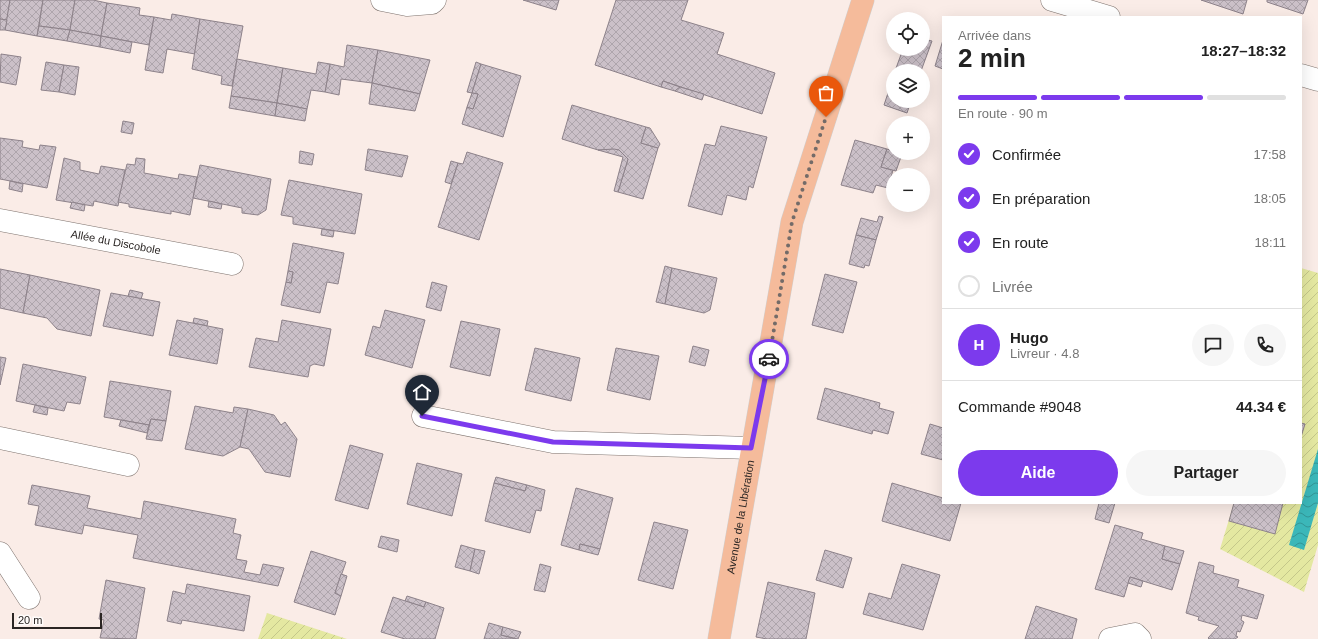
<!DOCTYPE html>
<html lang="fr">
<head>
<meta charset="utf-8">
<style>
  :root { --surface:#fff; --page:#f6f6f6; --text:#222; --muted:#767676; --line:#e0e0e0; --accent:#7c3aed }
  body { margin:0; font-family:Helvetica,sans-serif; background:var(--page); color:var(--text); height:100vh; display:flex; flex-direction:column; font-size:15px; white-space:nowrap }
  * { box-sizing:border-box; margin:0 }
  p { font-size:13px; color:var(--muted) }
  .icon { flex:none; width:22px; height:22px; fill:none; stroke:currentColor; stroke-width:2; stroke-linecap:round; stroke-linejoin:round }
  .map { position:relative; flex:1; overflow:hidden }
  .details { position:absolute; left:942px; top:16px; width:360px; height:488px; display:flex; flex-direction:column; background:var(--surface); border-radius:0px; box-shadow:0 4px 16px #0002 }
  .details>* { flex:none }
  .fabs { position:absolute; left:886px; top:12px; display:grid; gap:8px }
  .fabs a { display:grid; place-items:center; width:44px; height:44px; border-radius:50%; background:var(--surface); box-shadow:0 4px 16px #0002; font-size:20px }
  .scale { position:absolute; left:12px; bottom:10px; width:90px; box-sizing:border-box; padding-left:4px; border:2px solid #2a2523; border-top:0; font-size:11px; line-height:14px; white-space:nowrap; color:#2a2523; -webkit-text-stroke:3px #fffcfb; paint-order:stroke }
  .pin { position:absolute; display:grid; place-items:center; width:34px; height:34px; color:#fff; margin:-41px -17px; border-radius:50% 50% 50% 0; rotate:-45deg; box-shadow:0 0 4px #0007 }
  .pin .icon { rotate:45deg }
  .courier { position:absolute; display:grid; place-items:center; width:40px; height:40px; margin:-20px; border:3px solid #7c3aed; border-radius:50%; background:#fff; color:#222; box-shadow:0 1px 5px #0007 }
  .overview em { font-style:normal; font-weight:600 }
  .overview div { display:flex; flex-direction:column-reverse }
  .overview { display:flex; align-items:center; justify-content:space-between; height:68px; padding:0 16px }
  h1 { font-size:26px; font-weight:600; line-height:30px }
  .bar { display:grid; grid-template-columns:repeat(4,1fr); gap:6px 4px; align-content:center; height:48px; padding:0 16px }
  .bar i { height:5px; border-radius:3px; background:var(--line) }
  .bar .on { background:var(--accent) }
  .bar p { grid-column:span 4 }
  .line { display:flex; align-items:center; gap:10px; padding:0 16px; border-top:1px solid var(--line) }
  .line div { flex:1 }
  .round { display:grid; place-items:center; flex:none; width:42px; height:42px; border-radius:21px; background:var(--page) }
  ol { padding:0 16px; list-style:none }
  li { display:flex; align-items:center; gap:12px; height:44px }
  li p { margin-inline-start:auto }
  li .icon { padding:4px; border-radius:50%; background:var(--accent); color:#fff; stroke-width:4 }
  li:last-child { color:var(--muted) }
  li i { width:22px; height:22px; border:2px solid var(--line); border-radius:50% }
  .cta { display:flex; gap:8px; margin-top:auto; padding:8px 16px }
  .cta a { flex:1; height:46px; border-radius:24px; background:var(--accent); color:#fff; font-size:16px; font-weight:600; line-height:46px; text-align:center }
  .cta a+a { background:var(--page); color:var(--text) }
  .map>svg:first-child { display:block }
  .garden { fill:url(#garden-furrows) }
  .water { fill:url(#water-waves) }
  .building { fill:url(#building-cross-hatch); stroke:#8d828a }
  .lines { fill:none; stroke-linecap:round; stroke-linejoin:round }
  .minor-casing { stroke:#7e736e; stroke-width:23 }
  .major-casing { stroke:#d0cfcf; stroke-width:23 }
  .minor { stroke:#fff; stroke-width:22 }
  .major { stroke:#f5bb9b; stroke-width:22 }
  .done { stroke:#736b68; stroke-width:4; stroke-dasharray:0 7.2 }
  .route { stroke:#7c3aed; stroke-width:5 }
  .labels { text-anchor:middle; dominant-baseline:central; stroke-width:3; stroke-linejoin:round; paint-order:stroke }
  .street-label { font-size:11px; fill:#2a2523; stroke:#fffcfb }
</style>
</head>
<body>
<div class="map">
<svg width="1318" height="639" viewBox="0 0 1318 639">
  <defs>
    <pattern id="garden-furrows" width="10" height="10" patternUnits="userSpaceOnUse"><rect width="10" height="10" fill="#e4e8a1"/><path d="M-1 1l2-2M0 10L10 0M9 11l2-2" fill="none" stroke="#c4c78a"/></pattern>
    <pattern id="water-waves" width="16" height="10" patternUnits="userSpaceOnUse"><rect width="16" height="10" fill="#3bb7b9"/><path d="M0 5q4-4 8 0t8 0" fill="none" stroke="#329596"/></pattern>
    <pattern id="building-cross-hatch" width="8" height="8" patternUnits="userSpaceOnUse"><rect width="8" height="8" fill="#cbc0c8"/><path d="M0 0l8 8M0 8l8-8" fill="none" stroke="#aea5ac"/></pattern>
  </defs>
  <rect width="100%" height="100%" fill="#faece7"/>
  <g class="garden">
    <path d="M1301,268l17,5v272l-14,47 -84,-43 14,-46h67z"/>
    <path d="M267,613l80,26h-89z"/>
  </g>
  <path class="water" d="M1318,449v54l-14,47 -15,-5z"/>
  <g class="building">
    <path d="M0,0h10l-3,20 -7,-1z"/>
    <path d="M10,0h33l-6,36 -32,-6z"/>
    <path d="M43,0h32l-5,30 -31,-4z"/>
    <path d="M75,0h18l14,3 -6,33 -31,-6z"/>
    <path d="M523,0h36l-3,10z"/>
    <path d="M616,0h72l-7,20 43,13 -7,21 58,19 -13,41 -99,-33 -2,6 -66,-22z"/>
    <path d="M1201,0h46l-4,14z"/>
    <path d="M1267,0h41l-5,14 -36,-12z"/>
    <path d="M107,3l33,5 -1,7 15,2 -5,28 -48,-9z"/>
    <path d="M172,14l28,5 -5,35 -28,-5 -4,24 -18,-3 9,-53 17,3z"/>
    <path d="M0,19l7,1 -2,10h-5z"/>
    <path d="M200,19l43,7 -11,60 -11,-2 1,-8 -30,-7z"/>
    <path d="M39,26l31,4 -3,11 -30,-5z"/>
    <path d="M70,30l31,6 -1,11 -33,-6z"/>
    <path d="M101,36l31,6 -2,11 -30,-6z"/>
    <path d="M923,39l9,2 -11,30h-26l8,-22h20z"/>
    <path d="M943,40v29l-8,-3z"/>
    <path d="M347,45l31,5 -6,33 -31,-4 -2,16 -14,-3 5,-28 14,3z"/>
    <path d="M378,50l52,10 -10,34 -48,-11z"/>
    <path d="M1,54l20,3 -5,28 -16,-3z"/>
    <path d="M237,59l46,9 -6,35 -46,-7z"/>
    <path d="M46,62l18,3 -5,27 -18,-2z"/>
    <path d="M318,62l12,2 -5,28 -14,-2 -4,19 -30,-6 6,-35 33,6z"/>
    <path d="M476,62l5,2 -9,29 -5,-1z"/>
    <path d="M481,64l40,12 -18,61 -41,-13 5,-17 6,2 5,-15 -6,-1z"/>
    <path d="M64,65l15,2 -4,28 -16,-3z"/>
    <path d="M893,78v23h18l-4,12 -23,-8z"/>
    <path d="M663,81l17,6 -5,4 -14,-4z"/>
    <path d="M372,83l48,11 -5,17 -46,-7z"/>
    <path d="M680,87l24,7 -2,6 -27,-9z"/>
    <path d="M472,93l6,1 -5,15 -6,-2z"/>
    <path d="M231,96l46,7 -2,13 -46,-8z"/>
    <path d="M277,103l30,6 -2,12 -30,-5z"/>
    <path d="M572,105l74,22 -5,16 17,5 -15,51 -25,-7 10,-33 -9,-9h-21l-36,-11z"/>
    <path d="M123,121l11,2 -2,11 -11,-2z"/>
    <path d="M721,126l46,11 -14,51 -4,-2 -3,14 -19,-5 -5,20 -34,-9 17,-62 10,2z"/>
    <path d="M646,127l4,1 10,16 -2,4 -17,-5z"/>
    <path d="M0,138l23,3 -1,6 17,3 1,-5 16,2 -9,41 -47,-9z"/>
    <path d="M855,140l32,9 -6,18 12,3 -5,18 -12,-3 -3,8 -32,-8z"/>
    <path d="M368,149l40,7 -6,21 -37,-7z"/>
    <path d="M614,149l5,1 9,9 -10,33 -4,-1 9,-34 -25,-7z"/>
    <path d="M887,149l6,2v2l9,1 -6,17 -15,-4z"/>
    <path d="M300,151l14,3 -2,11 -13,-2z"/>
    <path d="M467,152l36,11 -24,77 -41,-13 20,-64 5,1z"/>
    <path d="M64,158l16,4v8l19,4 2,-8 24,4 -7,36 -24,-5 -1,5 -37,-6z"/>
    <path d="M136,158l9,1 -1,14 34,6 1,-5 18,3 -7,38 -19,-4v3l-42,-7v-3l-11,-2 9,-38 8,1z"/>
    <path d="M451,161l7,2 -7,21 -6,-2z"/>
    <path d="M200,165l71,14 -5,31 -8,5 -16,-2v-5l-49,-10z"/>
    <path d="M289,180l73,14 -7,40 -62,-10v-7l-12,-2z"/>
    <path d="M10,181l13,3 -1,8 -13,-3z"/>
    <path d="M209,201l13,3 -1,5 -13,-2z"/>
    <path d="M72,202l13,3 -1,6 -14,-3z"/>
    <path d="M879,216l4,1 -7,23 -20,-5 5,-17 16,4z"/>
    <path d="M322,229l12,2 -1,6 -12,-2z"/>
    <path d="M856,235l20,5 -7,26 -4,-1 -1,3 -15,-4z"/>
    <path d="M293,243l51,10 -6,31 -11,-2 -7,31 -39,-8 5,-23 5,1 2,-11 -5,-1z"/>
    <path d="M665,266l7,2 -7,36 -9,-2z"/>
    <path d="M672,268l45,10 -7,32 -6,3 -39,-9z"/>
    <path d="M0,269l30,6 -7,38 -23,-5z"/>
    <path d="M288,271l5,1 -2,11 -5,-1z"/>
    <path d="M825,274l32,8 -14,51 -31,-8z"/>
    <path d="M30,275l70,15 -9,46 -34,-7 -10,-11 -24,-5z"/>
    <path d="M432,282l15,4 -6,25 -15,-4z"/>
    <path d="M130,290l13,3 -2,6 -13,-3z"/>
    <path d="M111,293l49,9 -7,34 -50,-10z"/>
    <path d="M385,310l40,10 -13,48 -47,-13 8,-29 7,2z"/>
    <path d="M194,318l14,3 -1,5 -14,-3z"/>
    <path d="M177,320l46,9 -6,35 -48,-9z"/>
    <path d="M282,320l49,9 -7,37 -10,-2 -4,2 -2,11 -59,-10 7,-29 22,4z"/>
    <path d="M461,321l39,8 -10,47 -40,-9z"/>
    <path d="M693,346l16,4 -4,16 -16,-4z"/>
    <path d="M535,348l45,10 -9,43 -46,-11z"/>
    <path d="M616,348l43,8 -9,44 -43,-10z"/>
    <path d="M0,357l6,1 -6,27z"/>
    <path d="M23,364l63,13 -6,27 -13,-2 -3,9 -48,-10z"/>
    <path d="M110,381l61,10 -5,30 -15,-2 -2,6 -45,-8z"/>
    <path d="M825,388l55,15 -1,5 15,4 -6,22 -15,-4 -1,4 -55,-15z"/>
    <path d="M35,405l13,3 -1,7 -14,-3z"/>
    <path d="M195,406l38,7 1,-6 14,2 -8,38 -17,9 -38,-7z"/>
    <path d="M248,409l26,6 7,10 4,-3 12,17 -7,38 -25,-5 -16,-23 -9,-2z"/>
    <path d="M151,419l15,2 -4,20 -16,-2z"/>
    <path d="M121,420l28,5 -2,8 -28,-7z"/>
    <path d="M1301,423l4,1 -4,13z"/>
    <path d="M930,424l13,4v32l-22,-6z"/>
    <path d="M350,445l33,9 -15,55 -33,-9z"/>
    <path d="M417,463l45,11 -10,42 -45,-12z"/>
    <path d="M496,477l31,8 -2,6 -31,-8z"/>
    <path d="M494,483l31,8 2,-6 18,5 -4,21 -5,-1 -6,23 -45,-12z"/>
    <path d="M892,483l51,15v5h18l-11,38 -68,-20z"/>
    <path d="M32,485l58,11 -3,12 54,11 3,-18 92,18 -3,14 8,2 -5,24 11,2 -3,11 16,3 3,-11 21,4 -6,18 -145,-28 5,-23 -54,-10 -2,9 -47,-9 4,-19 -11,-2z"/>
    <path d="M576,488l37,10 -13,51 -20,-5 -1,6 -18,-5z"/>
    <path d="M1099,503h16l-6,20 -14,-4z"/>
    <path d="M1234,503h49l-8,31 -46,-13z"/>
    <path d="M654,522l34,8 -15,59 -35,-9z"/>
    <path d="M1115,525l28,8 -2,6 24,7 -3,13 18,5 -8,26 -42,-13 -6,20 -29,-8z"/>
    <path d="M381,536l18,4 -2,12 -19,-5z"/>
    <path d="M580,544l20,5 -2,6 -19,-5z"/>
    <path d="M461,545l14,4 -5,22 -15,-4z"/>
    <path d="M1165,546l19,5 -4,13 -18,-5z"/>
    <path d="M475,549l10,2 -6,23 -9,-3z"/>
    <path d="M825,550l27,8 -9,30 -27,-8z"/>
    <path d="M311,551l35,11 -11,31 6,3 -6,19 -41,-13z"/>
    <path d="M1199,562l15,4 -1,7 26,7 -2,7 27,8 -7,24 -15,-4 -1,5 3,2 -4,10 -3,-1 -1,5 2,1 -3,2h-26l-1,-1 11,-12 -21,-6 1,-3 -13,-4z"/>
    <path d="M540,564l11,3 -6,25 -11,-2z"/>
    <path d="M902,564l38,11 -17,55 -60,-16 6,-21 22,6z"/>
    <path d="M341,574l6,2 -6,20 -6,-3z"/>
    <path d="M1130,577l13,4 -2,6 -13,-4z"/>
    <path d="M106,580l39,8 -9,51 -36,-1 4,-18 -5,-1z"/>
    <path d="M768,582l47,11 -9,46h-39l-11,-2z"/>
    <path d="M187,584l63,12 -6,35 -62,-11 -1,4 -14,-3 6,-30 12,3z"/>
    <path d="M407,596l19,6 -2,5 -19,-6z"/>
    <path d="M393,597l31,10 2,-5 18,6 -9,31h-30l-24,-7z"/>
    <path d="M1036,606l41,13 -5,20h-47z"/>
    <path d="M489,623l14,4 -2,8 15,4h-32z"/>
    <path d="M503,627l18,5 -3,7 -17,-4z"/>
  </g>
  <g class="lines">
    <defs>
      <g id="minor">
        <path d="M382,0l25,5 25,-2 3,-3"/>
        <path d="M1052,0l57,17"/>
        <path d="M1301,75l17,5"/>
        <path id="s1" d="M0,220l232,44"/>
        <path d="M423,416l130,26 198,6"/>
        <path d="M0,438l128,27"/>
        <path d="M0,553l29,45"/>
        <path d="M1110,639l25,-5 5,5"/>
      </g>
      <g id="major">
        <path id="s2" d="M719,639l73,-417 71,-222"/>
      </g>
    </defs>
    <use href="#minor" class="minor-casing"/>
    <use href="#major" class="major-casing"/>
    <use href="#minor" class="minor"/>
    <use href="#major" class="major"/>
  </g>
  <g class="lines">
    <path class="done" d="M769,359l23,-137 34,-105"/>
    <path class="route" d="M422,416l131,26 198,6 18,-89"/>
  </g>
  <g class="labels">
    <g class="street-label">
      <text stroke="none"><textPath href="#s1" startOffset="118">Allée du Discobole</textPath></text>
      <text stroke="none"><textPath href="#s2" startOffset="124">Avenue de la Libération</textPath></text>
    </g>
  </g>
</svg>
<div class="fabs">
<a><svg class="icon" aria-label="locate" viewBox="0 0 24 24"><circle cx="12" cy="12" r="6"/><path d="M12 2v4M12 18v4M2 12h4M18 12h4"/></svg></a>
<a><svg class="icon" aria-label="layers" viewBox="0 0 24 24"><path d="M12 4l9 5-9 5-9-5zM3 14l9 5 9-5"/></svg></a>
<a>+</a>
<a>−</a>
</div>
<div class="scale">20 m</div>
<div class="pin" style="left:826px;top:117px;background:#ea580c"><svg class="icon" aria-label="bag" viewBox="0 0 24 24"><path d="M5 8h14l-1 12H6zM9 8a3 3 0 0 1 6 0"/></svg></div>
<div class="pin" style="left:422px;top:416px;background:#1f2937"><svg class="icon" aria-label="home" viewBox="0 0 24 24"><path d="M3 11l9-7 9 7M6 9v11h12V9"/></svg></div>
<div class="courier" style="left:769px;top:359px"><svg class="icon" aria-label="car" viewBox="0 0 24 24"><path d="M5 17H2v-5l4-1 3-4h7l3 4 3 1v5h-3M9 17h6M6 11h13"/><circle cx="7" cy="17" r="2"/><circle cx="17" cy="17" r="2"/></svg></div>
<section class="details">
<div class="overview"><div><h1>2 min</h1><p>Arrivée dans</p></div><em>18:27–18:32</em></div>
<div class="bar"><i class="on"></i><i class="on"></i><i class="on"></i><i></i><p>En route · 90 m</p></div>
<ol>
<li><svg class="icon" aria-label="check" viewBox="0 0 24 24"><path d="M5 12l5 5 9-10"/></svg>Confirmée<p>17:58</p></li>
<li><svg class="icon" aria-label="check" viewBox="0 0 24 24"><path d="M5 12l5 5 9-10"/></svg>En préparation<p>18:05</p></li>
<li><svg class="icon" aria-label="check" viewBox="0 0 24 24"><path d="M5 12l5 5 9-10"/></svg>En route<p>18:11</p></li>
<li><i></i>Livrée</li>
</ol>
<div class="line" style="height:72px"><b class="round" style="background:var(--accent);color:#fff">H</b><div><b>Hugo</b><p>Livreur · 4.8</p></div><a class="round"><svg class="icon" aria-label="chat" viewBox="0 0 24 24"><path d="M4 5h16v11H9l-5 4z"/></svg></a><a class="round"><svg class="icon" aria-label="phone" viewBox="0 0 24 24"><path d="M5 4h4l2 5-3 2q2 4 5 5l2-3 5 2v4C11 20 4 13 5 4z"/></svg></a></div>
<div class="line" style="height:52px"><div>Commande #9048</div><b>44.34 €</b></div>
<div class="cta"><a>Aide</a><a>Partager</a></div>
</section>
</div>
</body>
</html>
